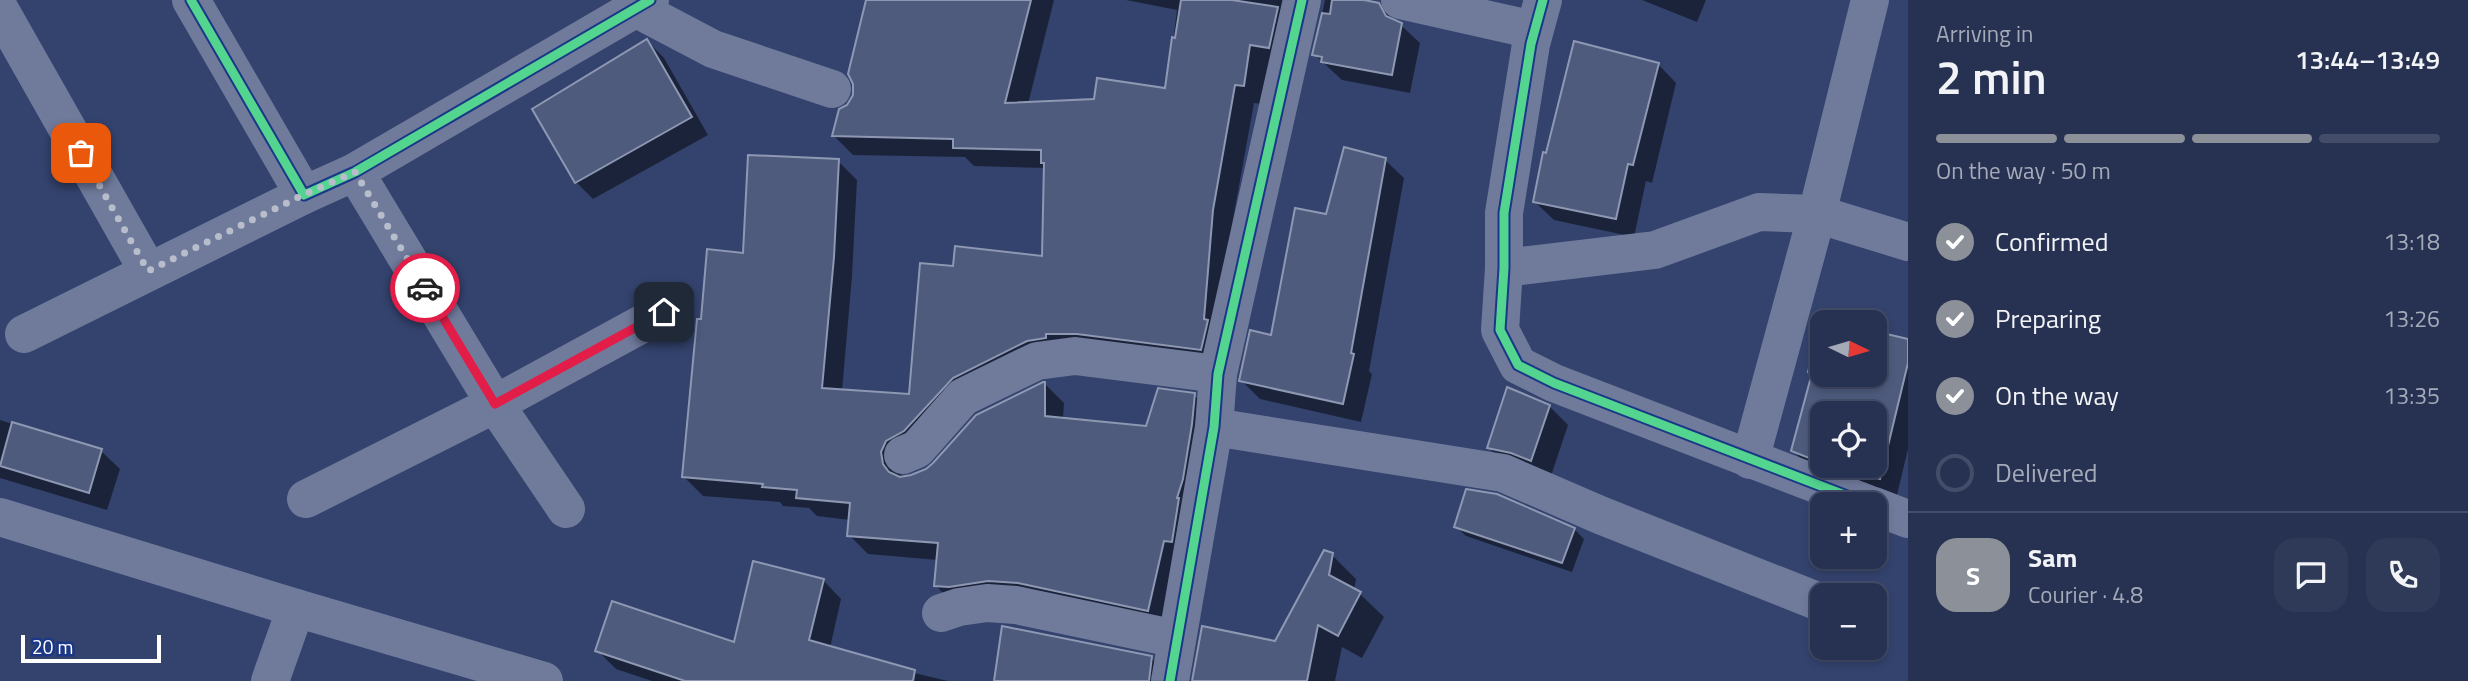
<!DOCTYPE html>
<html lang="en">
<head>
<meta charset="utf-8">
<style>
  :root { --surface:#273252; --page:#2f3a59; --text:#f1f3f6; --muted:#a4aab8; --line:#434d69; --accent:#8c9099 }
  body { margin:0; font-family:"Titillium Web",sans-serif; background:var(--page); color:var(--text); height:100vh; display:flex; flex-direction:column; font-size:26px; white-space:nowrap }
  * { box-sizing:border-box; margin:0 }
  p { font-size:23px; color:var(--muted) }
  .icon { flex:none; width:38px; height:38px; fill:none; stroke:currentColor; stroke-width:2; stroke-linecap:round; stroke-linejoin:round }
  .map { position:relative; flex:1; overflow:hidden }
  .details { display:flex; flex-direction:column; background:var(--surface); width:560px }
  .details>* { flex:none }
  .needle { width:46px; rotate:95deg }
  .controls { position:absolute; left:1810px; top:310px; display:grid; gap:14px }
  .controls a { display:grid; place-items:center; width:77px; height:77px; border-radius:14px; background:var(--surface); box-shadow:0 4px 10px #0003,0 0 0 2px var(--line); font-size:35px }
  .scale { position:absolute; left:21px; bottom:18px; width:140px; box-sizing:border-box; padding-left:7px; border:4px solid #fff; border-top:0; font-size:19px; line-height:24px; white-space:nowrap; color:#fff; -webkit-text-stroke:5px #1b3787; paint-order:stroke }
  .pin { position:absolute; display:grid; place-items:center; width:60px; height:60px; color:#fff; margin:-30px; border-radius:14px; box-shadow:0 4px 10px #0006 }
  .courier { position:absolute; display:grid; place-items:center; width:70px; height:70px; margin:-35px; border:5px solid #e11d48; border-radius:50%; background:#fff; color:#222; box-shadow:0 2px 9px #0007 }
  .summary em { font-style:normal; font-weight:600 }
  .summary div { display:flex; flex-direction:column-reverse }
  .summary { display:flex; align-items:center; justify-content:space-between; height:119px; padding:0 28px }
  h1 { font-size:46px; font-weight:600; line-height:52px }
  .bar { display:grid; grid-template-columns:repeat(4,1fr); gap:10px 7px; align-content:center; height:84px; padding:0 28px }
  .bar i { height:9px; border-radius:5px; background:var(--line) }
  .bar .current { background:var(--accent) }
  .bar p { grid-column:span 4 }
  .line { display:flex; align-items:center; gap:18px; padding:0 28px; border-top:2px solid var(--line) }
  .line div { flex:1 }
  .round { display:grid; place-items:center; flex:none; width:74px; height:74px; border-radius:21px; background:var(--page) }
  ol { padding:0 28px; list-style:none }
  li { display:flex; align-items:center; gap:21px; height:77px }
  li p { margin-inline-start:auto }
  li .icon { padding:7px; border-radius:50%; background:var(--accent); color:#fff; stroke-width:4 }
  li:last-child { color:var(--muted) }
  li i { width:38px; height:38px; border:4px solid var(--line); border-radius:50% }
  main { display:flex; flex:1; min-height:0 }
  .map>svg:first-child { display:block }
  .shadow { fill:#0007; fill-rule:evenodd }
  .building { fill:#4e5b7d; stroke:#8e98b2; stroke-width:2 }
  .lines { fill:none; stroke-linecap:round; stroke-linejoin:round }
  .minor { stroke:#707b9c; stroke-width:38 }
  .cycleway-casing { stroke:#1b3787; stroke-width:13 }
  .cycleway { stroke:#53d58f; stroke-width:9 }
  .done { stroke:#b8bdcc; stroke-width:7; stroke-dasharray:0 12.6 }
  .route { stroke:#e11d48; stroke-width:9 }
</style>
</head>
<body>
<main>
<div class="map">
<svg width="1908" height="681" viewBox="0 0 1908 681">
  <rect width="100%" height="100%" fill="#34436e"/>
  <g class="shadow">
    <path d="M868,0h186l-26,104 67,-3 72,-11 10,-80 -51,-10h184l-47,104 -9,-1 -23,127 -11,138 -122,-15 -126,43 -72,76 1,6 25,-7 119,-87 19,19 -1,16 84,9 47,-33 19,19 -46,215 -213,-25 -19,-19 3,-25 -70,-6 -19,-19 1,-15 -33,-4 -8,-8 -26,-2 -3,-4 -77,-6 -19,-19 18,-156 43,-67 93,-93 19,19 -5,96 -10,115 69,5 43,-129 90,-9 1,-90 -71,-2 -9,-9 -112,-2 -19,-19 21,-40z"/>
    <path d="M1325,0h30l23,4 42,39 -10,50 -68,-13 -28,-26z"/>
    <path d="M1642,0h64l-9,22z"/>
    <path d="M647,41l17,17 44,77 -115,64 -17,-17z"/>
    <path d="M1658,64l18,19 -24,100 -6,-2 -12,56 -80,-17 -19,-18z"/>
    <path d="M1385,160l19,18 -35,193 3,3 -11,48 -101,-23 -19,-19 32,-43 55,-121z"/>
    <path d="M1908,341v108l-11,46 -86,-27 -18,-17 20,-77 -3,-3 12,3h52zM1822,413h52v53h-52z"/>
    <path d="M1549,406l19,19 -18,54 -43,-13 -18,-18z"/>
    <path d="M0,420l101,31 19,18 -13,41 -107,-32z"/>
    <path d="M1456,527l118,2 10,10 -12,33 -106,-36z"/>
    <path d="M1332,555l24,24 -2,11 6,4 24,23 -22,41 -20,-11 -7,34h-141l82,-38z"/>
    <path d="M823,580l18,19 -11,49 38,14 80,19h-296l-36,-12 -19,-19 138,-6z"/>
    <path d="M1151,658l24,23h-179z"/>
  </g>
  <g class="building">
    <path d="M866,0h165l-26,103 89,-4 3,-21 68,10 7,-51 3,1 6,-38h51l46,7 -9,41 -19,-3 -6,41 -9,-1 -22,125 -9,109 4,1 -7,30 -124,-16h-31v4l-19,3 -74,37 -49,53 -18,10 -5,11 2,12 6,8 11,5 11,-2 15,-6 7,-6 43,-48 67,-33h2v34l101,10 12,-38 37,5 -3,31 -9,55 -6,19h2l-7,44 -8,-1 -16,70 -130,-28 -30,-2 -39,6 -15,-1 4,-43 -91,-7 3,-33 -54,-5 1,-8 -35,-3 1,-3 -81,-7 15,-158h4l6,-70 36,4 5,-98 91,4 -5,98 -12,131 87,6 11,-131 33,3 2,-20 87,10 2,-93h-3v-13l-88,-2v-9l-121,-3 7,-27 8,-4 6,-10v-11l-5,-10z"/>
    <path d="M1332,0h32l15,3 7,13 16,7 -10,52 -71,-13 1,-5 -10,-2 10,-42 8,1z"/>
    <path d="M647,39l45,78 -117,66 -43,-74z"/>
    <path d="M1574,41l85,22 -26,102 -5,-1 -12,55 -83,-17 10,-50 3,1z"/>
    <path d="M1344,147l42,11 -35,195 3,1 -11,50 -104,-23 11,-51 21,5 24,-127 31,6z"/>
    <path d="M1822,318l17,4h-17v52h52v-43l34,8v24l-28,116 -51,-13h45v-53h-52v50l-31,-12 21,-78 -4,-1z"/>
    <path d="M1507,387l43,18 -19,56 -20,-8 -24,-5z"/>
    <path d="M12,422l90,27 -13,44 -89,-27z"/>
    <path d="M1466,489l31,5 78,34 -13,35 -108,-36z"/>
    <path d="M1324,550l9,3 -4,22 32,17 -23,44 -20,-11 -11,56h-115l10,-55 73,15z"/>
    <path d="M753,561l71,18 -15,61 106,30 -2,11h-228l-90,-30 17,-50 122,41z"/>
    <path d="M1002,626l150,30 -3,25h-155z"/>
  </g>
  <g class="lines">
    <g class="minor">
      <path d="M191,0l113,195 51,-23 295,-172"/>
      <path d="M1400,0l134,30"/>
      <path d="M1543,0l-12,44 -27,169v55l-4,62 18,35 36,18 314,121"/>
      <path d="M635,8l78,41 119,40"/>
      <path d="M0,10l148,261"/>
      <path d="M355,172l140,232 71,105"/>
      <path d="M1504,268l151,-18 104,-38 58,2 91,28"/>
      <path d="M24,334l280,-139"/>
      <path d="M1214,427l289,46 97,42 222,88"/>
      <path d="M903,455l14,-6 46,-52 74,-36 38,-5 143,18"/>
      <path d="M1750,460l67,-246 53,-214"/>
      <path d="M306,499l189,-95 169,-92"/>
      <path d="M1874,506l34,13"/>
      <path d="M0,517l296,91 248,73"/>
      <path d="M941,613l18,-6 28,-4 29,2 161,34"/>
      <path d="M270,681l26,-73"/>
      <path d="M1170,681l44,-254 4,-53 84,-374"/>
    </g>
    <defs>
      <g id="cycleway">
        <path d="M191,0l113,195 51,-23 295,-172"/>
        <path d="M1543,0l-12,44 -27,169v55l-4,62 18,35 36,18 314,121"/>
        <path d="M1170,681l44,-254 4,-53 84,-374"/>
      </g>
    </defs>
    <use href="#cycleway" class="cycleway-casing"/>
    <use href="#cycleway" class="cycleway"/>
  </g>
  <g class="lines">
    <path class="done" d="M81,153l67,118 155,-76 52,-23 70,116"/>
    <path class="route" d="M425,288l70,116 169,-92"/>
  </g>
</svg>
<div class="controls">
<a><svg class="needle" viewBox="-14 -14 28 28"><path d="M0-13l5 13h-10z" fill="#e53935"/><path d="M0 13l5-13h-10z" fill="#a4aab8"/></svg></a>
<a><svg class="icon" aria-label="locate" viewBox="0 0 24 24"><circle cx="12" cy="12" r="6"/><path d="M12 2v4M12 18v4M2 12h4M18 12h4"/></svg></a>
<a>+</a>
<a>−</a>
</div>
<div class="scale">20 m</div>
<div class="pin" style="left:81px;top:153px;background:#ea580c"><svg class="icon" aria-label="bag" viewBox="0 0 24 24"><path d="M5 8h14l-1 12H6zM9 8a3 3 0 0 1 6 0"/></svg></div>
<div class="pin" style="left:664px;top:312px;background:#1f2937"><svg class="icon" aria-label="home" viewBox="0 0 24 24"><path d="M3 11l9-7 9 7M6 9v11h12V9"/></svg></div>
<div class="courier" style="left:425px;top:288px"><svg class="icon" aria-label="car" viewBox="0 0 24 24"><path d="M5 17H2v-5l4-1 3-4h7l3 4 3 1v5h-3M9 17h6M6 11h13"/><circle cx="7" cy="17" r="2"/><circle cx="17" cy="17" r="2"/></svg></div>
</div>
<section class="details">
<div class="summary"><div><h1>2 min</h1><p>Arriving in</p></div><em>13:44–13:49</em></div>
<div class="bar"><i class="current"></i><i class="current"></i><i class="current"></i><i></i><p>On the way · 50 m</p></div>
<ol>
<li><svg class="icon" aria-label="check" viewBox="0 0 24 24"><path d="M5 12l5 5 9-10"/></svg>Confirmed<p>13:18</p></li>
<li><svg class="icon" aria-label="check" viewBox="0 0 24 24"><path d="M5 12l5 5 9-10"/></svg>Preparing<p>13:26</p></li>
<li><svg class="icon" aria-label="check" viewBox="0 0 24 24"><path d="M5 12l5 5 9-10"/></svg>On the way<p>13:35</p></li>
<li><i></i>Delivered</li>
</ol>
<div class="line" style="height:126px"><b class="round" style="background:var(--accent);color:#fff">S</b><div><b>Sam</b><p>Courier · 4.8</p></div><a class="round"><svg class="icon" aria-label="chat" viewBox="0 0 24 24"><path d="M4 5h16v11H9l-5 4z"/></svg></a><a class="round"><svg class="icon" aria-label="phone" viewBox="0 0 24 24"><path d="M5 4h4l2 5-3 2q2 4 5 5l2-3 5 2v4C11 20 4 13 5 4z"/></svg></a></div>
</section>
</main>
</body>
</html>
